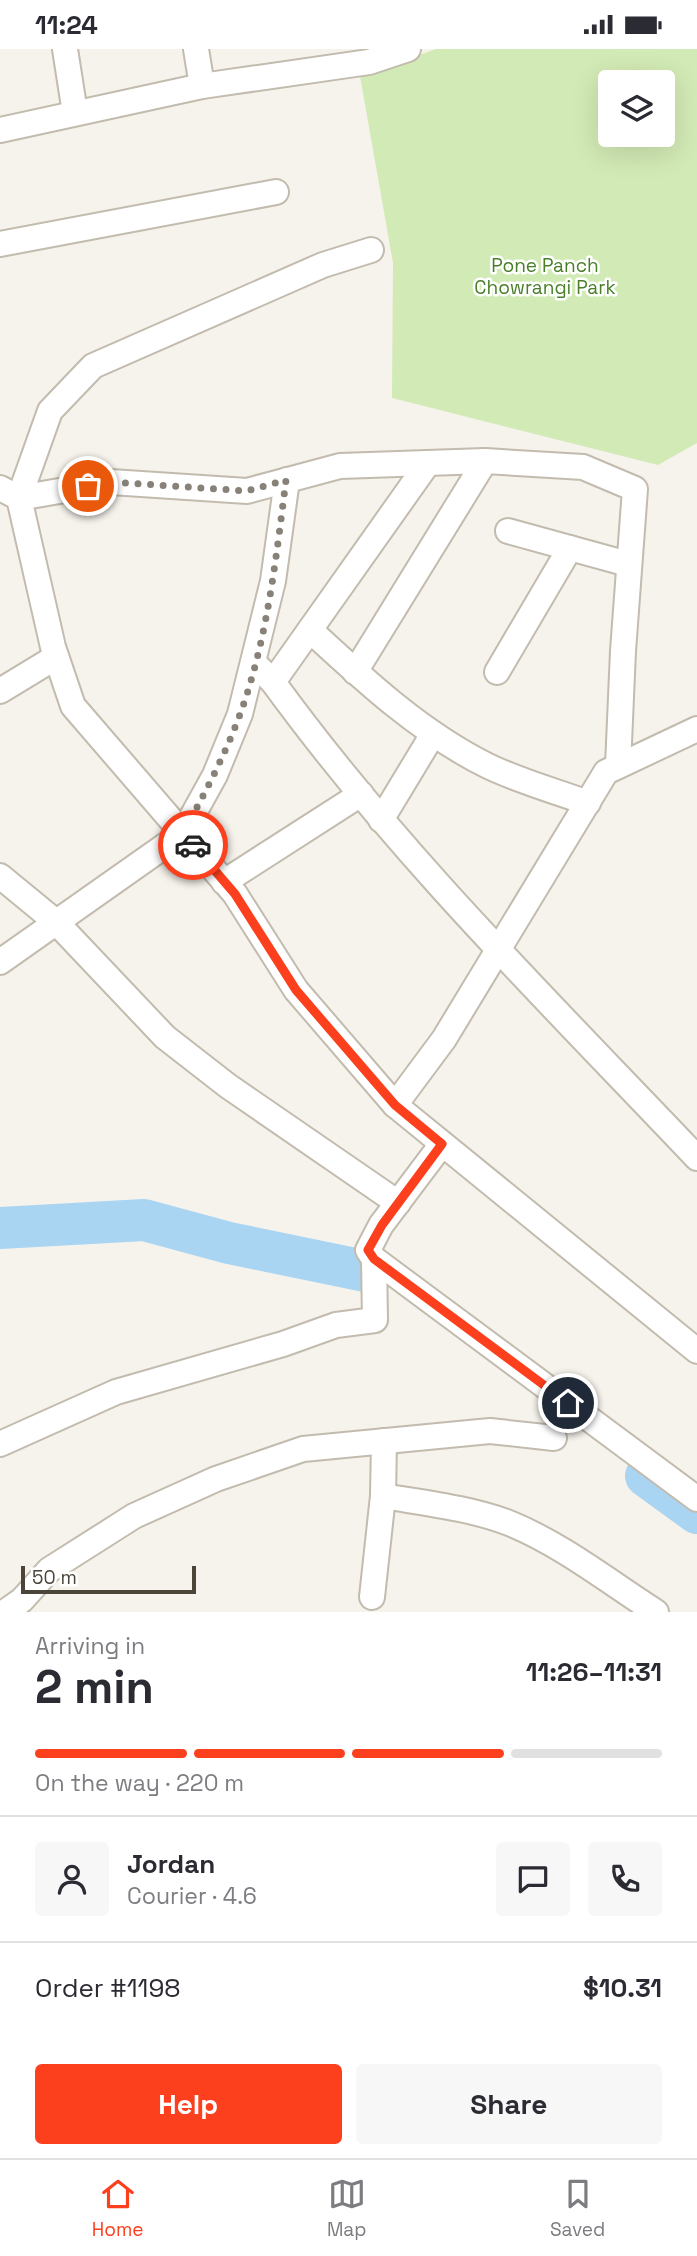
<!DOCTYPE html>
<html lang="en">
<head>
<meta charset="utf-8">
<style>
  :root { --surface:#fff; --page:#f7f7f7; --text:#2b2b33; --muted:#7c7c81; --line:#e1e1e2; --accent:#fc3f1d }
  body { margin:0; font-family:"Space Grotesk",sans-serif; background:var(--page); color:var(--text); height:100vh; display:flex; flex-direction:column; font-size:26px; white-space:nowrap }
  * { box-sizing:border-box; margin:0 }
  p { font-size:23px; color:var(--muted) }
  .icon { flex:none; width:38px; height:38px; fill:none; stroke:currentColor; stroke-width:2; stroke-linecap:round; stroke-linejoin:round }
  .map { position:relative; height:1563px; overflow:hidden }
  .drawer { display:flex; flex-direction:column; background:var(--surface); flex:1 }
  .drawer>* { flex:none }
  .tools { position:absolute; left:598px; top:21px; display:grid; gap:14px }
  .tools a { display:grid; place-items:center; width:77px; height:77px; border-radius:7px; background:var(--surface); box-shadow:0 7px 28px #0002; font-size:35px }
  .scale { position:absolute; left:21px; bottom:18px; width:175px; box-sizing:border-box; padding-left:7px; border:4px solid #4b4439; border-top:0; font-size:19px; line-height:24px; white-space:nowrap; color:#4b4439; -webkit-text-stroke:5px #fff; paint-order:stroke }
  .pin { position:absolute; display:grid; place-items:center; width:60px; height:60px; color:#fff; margin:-30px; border:4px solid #fff; border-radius:50%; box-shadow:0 2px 7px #0007 }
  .courier { position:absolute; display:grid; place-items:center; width:70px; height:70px; margin:-35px; border:5px solid #fc3f1d; border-radius:50%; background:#fff; color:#222; box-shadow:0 2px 9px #0007 }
  .summary em { font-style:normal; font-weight:800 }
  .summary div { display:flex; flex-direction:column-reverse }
  .summary { display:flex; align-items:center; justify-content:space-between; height:119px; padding:0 35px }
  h1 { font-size:46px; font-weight:800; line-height:52px }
  .bar { display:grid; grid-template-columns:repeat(4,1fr); gap:10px 7px; align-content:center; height:84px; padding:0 35px }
  .bar i { height:9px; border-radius:5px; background:var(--line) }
  .bar .current { background:var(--accent) }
  .bar p { grid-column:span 4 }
  .line { display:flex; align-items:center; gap:18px; padding:0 35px; border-top:2px solid var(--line) }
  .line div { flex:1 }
  .round { display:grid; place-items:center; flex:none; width:74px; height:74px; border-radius:7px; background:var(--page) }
  .button { display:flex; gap:14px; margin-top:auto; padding:14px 35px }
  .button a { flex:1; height:80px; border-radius:7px; background:var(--accent); color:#fff; font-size:28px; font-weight:800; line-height:80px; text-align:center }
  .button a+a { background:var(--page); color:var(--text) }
  .status { display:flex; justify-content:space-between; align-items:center; height:49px; padding:0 35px; background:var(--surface); direction:ltr }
  .status svg { height:19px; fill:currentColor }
  .tabs { display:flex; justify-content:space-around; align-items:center; height:98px; border-top:2px solid var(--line); background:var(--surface); font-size:19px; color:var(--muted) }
  .tabs a { display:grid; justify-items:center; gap:4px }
  .tabs .current { color:var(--accent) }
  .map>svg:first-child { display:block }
  .green { fill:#d2eab5; fill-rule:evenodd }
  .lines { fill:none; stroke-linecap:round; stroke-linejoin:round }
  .river { stroke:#a9d4f2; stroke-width:42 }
  .minor-casing { stroke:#c2bbae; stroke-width:28 }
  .minor { stroke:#fff; stroke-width:24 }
  .done { stroke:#878178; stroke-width:7; stroke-dasharray:0 12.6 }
  .route { stroke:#fc3f1d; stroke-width:9 }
  .labels { text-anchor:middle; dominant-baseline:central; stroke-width:5; stroke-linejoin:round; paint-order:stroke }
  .park-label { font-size:19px; fill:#4a7f2a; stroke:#fff }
</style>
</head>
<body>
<div class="status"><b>11:24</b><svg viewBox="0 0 49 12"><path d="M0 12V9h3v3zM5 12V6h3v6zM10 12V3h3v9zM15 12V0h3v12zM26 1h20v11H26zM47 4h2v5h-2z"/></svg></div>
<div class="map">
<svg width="697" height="1563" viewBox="0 0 697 1563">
  <rect width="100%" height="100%" fill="#f6f3ec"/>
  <path class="green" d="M436,0h261v394l-39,22 -266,-67 1,-135 -33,-187zM611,33h52v53h-52z"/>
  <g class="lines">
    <g class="river">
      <path d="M0,1179l144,-8 85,23 136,28"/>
      <path d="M646,1427l51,37"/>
    </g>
    <defs>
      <g id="minor">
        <path d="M65,0l10,64"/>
        <path d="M196,0l6,37"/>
        <path d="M0,81l202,-44 167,-24 39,-13"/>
        <path d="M0,195l276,-52"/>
        <path d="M371,201l-48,15 -230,101 -43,45 -31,87 92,-16 136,9 93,-25 145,-5 98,6 52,22 -12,162 -5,115"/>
        <path d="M0,439l19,10 34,149 20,59 162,188 61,96 99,115 302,246"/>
        <path d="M508,482l120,33"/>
        <path d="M310,581c54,50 111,103 178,136 31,15 67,25 100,37"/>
        <path d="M254,614l19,19c125,172 278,322 424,476"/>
        <path d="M355,623l130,-211"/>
        <path d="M497,623l73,-124"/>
        <path d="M273,633l155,-219"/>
        <path d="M0,642l56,-34"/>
        <path d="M381,771l52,-86"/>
        <path d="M0,827l56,46 109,115 63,49 170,117"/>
        <path d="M224,833l137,-88"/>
        <path d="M0,913l183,-129 32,-58 25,-61 33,-133 14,-101"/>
        <path d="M395,1056l49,-66 162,-267 91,-43"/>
        <path d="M442,1095l-61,81 -13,25 6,9 323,240"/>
        <path d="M0,1395l116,-52 167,-48 53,-19 39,-5 -1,-61"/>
        <path d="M383,1447c41,7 87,12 126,27 52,21 100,59 147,89"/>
        <path d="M372,1548l11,-101 1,-55"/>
        <path d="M5,1563l17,-12 27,-30 85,-54 82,-37 87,-30 187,-18 64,7"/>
      </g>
    </defs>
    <use href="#minor" class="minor-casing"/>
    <use href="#minor" class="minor"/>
  </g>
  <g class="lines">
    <path class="done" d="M88,437l23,-4 136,9 39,-11c-10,79 -19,162 -47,237 -15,40 -35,78 -56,116l10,12"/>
    <path class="route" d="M193,796l42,49 61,96 99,115 47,39 -60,81 -14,25 6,9 194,144"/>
  </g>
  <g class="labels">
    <g class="park-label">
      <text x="545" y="216">Pone Panch<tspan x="545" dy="22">Chowrangi Park</tspan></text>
    </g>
  </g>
</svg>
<div class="tools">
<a><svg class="icon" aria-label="layers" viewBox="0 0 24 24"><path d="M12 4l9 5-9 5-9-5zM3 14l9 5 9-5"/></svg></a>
</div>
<div class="scale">50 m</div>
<div class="pin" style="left:88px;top:437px;background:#ea580c"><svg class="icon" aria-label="bag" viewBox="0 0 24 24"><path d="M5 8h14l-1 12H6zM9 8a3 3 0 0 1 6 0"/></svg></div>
<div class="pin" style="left:568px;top:1354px;background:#1f2937"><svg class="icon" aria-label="home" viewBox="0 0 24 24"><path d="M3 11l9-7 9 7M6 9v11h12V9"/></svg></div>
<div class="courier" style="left:193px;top:796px"><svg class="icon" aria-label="car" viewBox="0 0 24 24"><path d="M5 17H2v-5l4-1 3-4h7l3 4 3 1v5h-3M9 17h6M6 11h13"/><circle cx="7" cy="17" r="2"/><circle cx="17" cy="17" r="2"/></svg></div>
</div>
<section class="drawer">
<div class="summary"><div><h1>2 min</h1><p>Arriving in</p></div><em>11:26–11:31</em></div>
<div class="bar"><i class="current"></i><i class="current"></i><i class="current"></i><i></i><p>On the way · 220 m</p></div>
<div class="line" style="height:126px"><a class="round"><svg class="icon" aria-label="person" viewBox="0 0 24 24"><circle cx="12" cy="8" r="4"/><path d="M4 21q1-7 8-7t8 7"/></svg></a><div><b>Jordan</b><p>Courier · 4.6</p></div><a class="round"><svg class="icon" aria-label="chat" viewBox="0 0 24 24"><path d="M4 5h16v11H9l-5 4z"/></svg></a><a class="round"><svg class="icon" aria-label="phone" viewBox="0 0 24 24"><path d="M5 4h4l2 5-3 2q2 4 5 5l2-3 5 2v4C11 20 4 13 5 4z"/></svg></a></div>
<div class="line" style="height:91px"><div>Order #1198</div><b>$10.31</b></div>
<div class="button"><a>Help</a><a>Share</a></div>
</section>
<nav class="tabs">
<a class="current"><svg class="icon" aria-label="home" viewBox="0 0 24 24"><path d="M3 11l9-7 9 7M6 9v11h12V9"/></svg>Home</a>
<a><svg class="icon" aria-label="map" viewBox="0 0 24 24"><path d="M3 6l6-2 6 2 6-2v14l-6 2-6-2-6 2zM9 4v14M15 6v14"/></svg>Map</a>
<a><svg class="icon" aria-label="saved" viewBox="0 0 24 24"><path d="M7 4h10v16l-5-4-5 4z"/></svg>Saved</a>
</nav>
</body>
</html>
